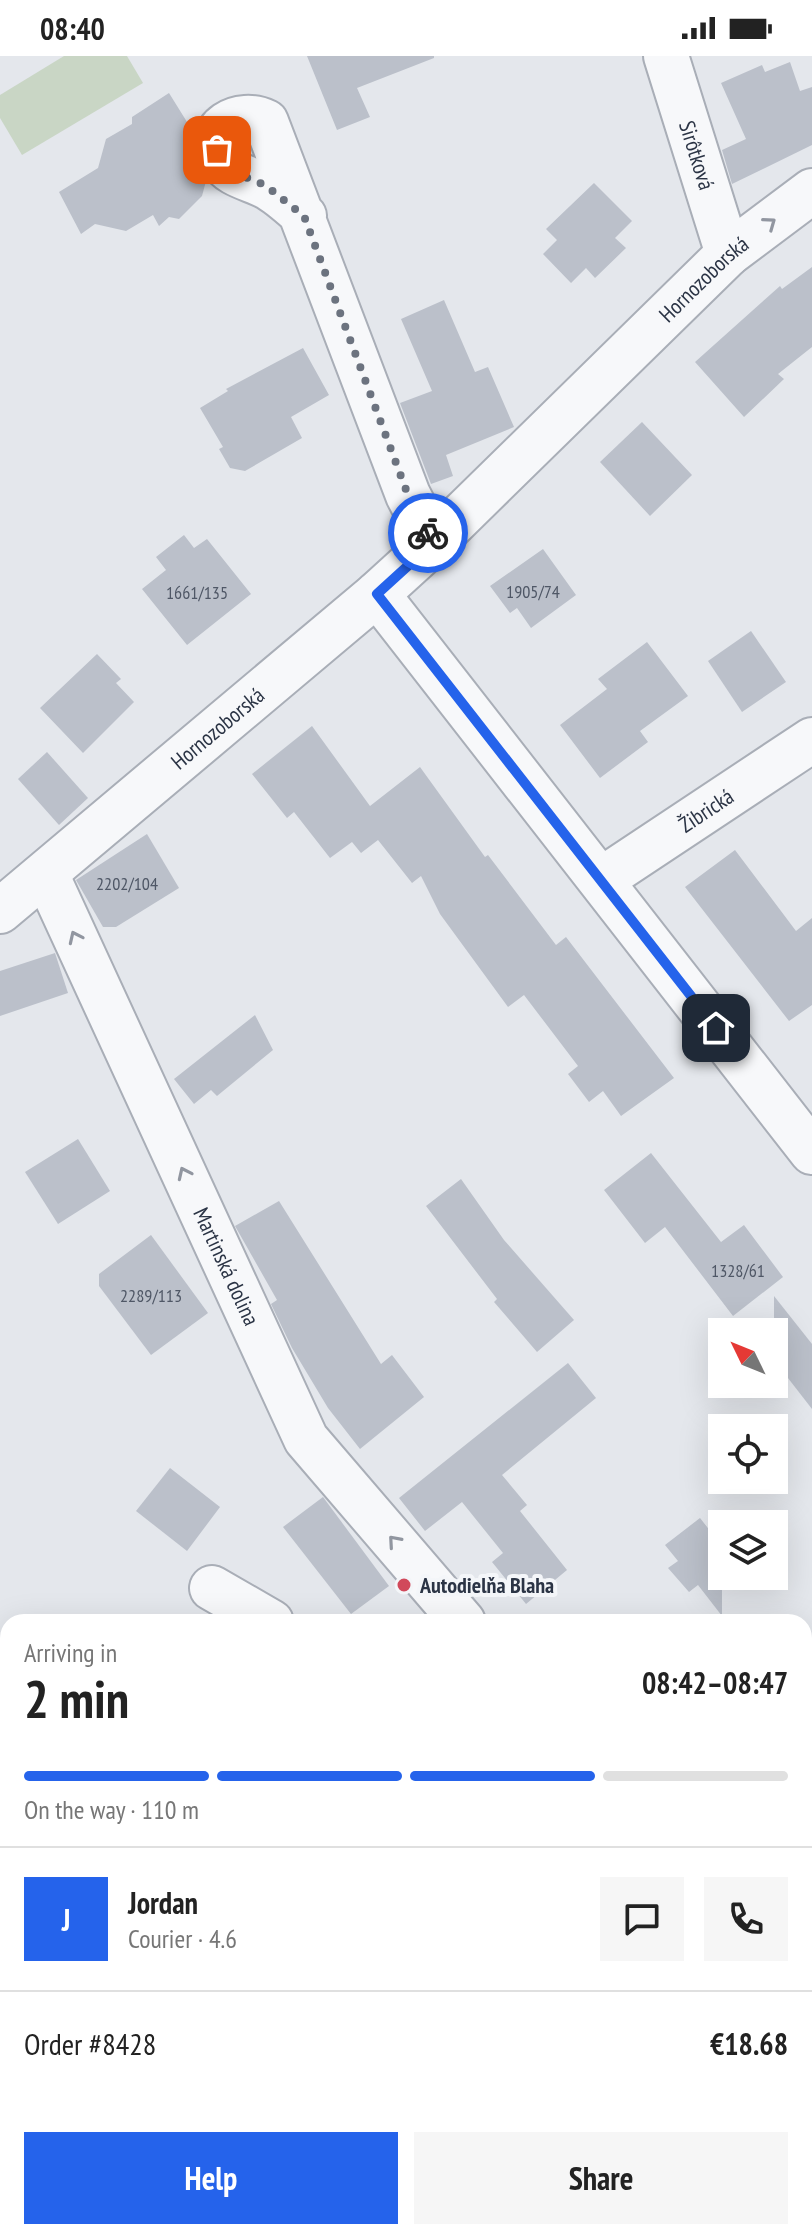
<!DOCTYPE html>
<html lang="en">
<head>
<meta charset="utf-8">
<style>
  :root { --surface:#fff; --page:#f6f6f6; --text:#222; --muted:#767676; --line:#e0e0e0; --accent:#2563eb }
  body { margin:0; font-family:"PT Sans Narrow",sans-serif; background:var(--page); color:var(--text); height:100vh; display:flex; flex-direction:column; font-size:30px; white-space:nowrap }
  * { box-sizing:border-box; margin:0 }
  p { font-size:26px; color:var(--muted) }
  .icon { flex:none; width:44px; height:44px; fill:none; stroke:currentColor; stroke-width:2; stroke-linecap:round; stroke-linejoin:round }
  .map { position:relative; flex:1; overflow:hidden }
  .panel { position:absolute; left:0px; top:1558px; width:812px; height:626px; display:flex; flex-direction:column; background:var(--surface); border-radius:24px 24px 0 0; box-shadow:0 8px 32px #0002 }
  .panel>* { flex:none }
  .needle { width:52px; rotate:313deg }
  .tools { position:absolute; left:708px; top:1262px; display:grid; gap:16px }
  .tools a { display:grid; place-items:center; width:80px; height:80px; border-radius:0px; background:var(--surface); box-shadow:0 8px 32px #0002; font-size:40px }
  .pin { position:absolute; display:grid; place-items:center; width:68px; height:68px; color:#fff; margin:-34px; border-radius:16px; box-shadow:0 4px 12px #0006 }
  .courier { position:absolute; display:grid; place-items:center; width:80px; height:80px; margin:-40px; border:6px solid #2563eb; border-radius:50%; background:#fff; color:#222; box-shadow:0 2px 10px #0007 }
  .summary em { font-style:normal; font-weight:600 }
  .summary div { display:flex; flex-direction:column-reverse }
  .summary { display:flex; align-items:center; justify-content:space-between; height:136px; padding:0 24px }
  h1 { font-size:52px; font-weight:600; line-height:60px }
  .bar { display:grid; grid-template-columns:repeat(4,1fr); gap:12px 8px; align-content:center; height:96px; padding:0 24px }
  .bar i { height:10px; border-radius:6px; background:var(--line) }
  .bar .on { background:var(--accent) }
  .bar p { grid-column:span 4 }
  .line { display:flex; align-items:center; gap:20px; padding:0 24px; border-top:2px solid var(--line) }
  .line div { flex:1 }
  .round { display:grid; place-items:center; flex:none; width:84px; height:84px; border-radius:0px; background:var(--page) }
  .primary-button { display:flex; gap:16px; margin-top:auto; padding:16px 24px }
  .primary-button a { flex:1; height:92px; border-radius:0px; background:var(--accent); color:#fff; font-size:32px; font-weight:600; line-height:92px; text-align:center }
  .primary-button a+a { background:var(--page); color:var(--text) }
  .status { display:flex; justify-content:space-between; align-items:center; height:56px; padding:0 40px; background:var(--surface); direction:ltr }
  .status svg { height:22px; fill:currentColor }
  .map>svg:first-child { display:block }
  .green { fill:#c9d6c5 }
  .building { fill:#bbc0ca }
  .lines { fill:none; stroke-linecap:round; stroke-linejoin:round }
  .minor-casing { stroke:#a9aeb7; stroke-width:48 }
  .tertiary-casing { stroke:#a9aeb7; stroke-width:48 }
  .minor { stroke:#f7f8fa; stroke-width:44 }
  .tertiary { stroke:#f7f8fa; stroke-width:44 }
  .oneway { stroke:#9196a0 }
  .done { stroke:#6c737f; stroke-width:8; stroke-dasharray:0 14.4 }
  .route { stroke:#2563eb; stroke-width:10 }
  .poi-dot { fill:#d1495b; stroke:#f4f6f9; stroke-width:3 }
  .labels { text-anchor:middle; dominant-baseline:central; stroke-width:8; stroke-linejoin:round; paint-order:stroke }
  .number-label { font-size:18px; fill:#4f5766 }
  .street-label { font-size:22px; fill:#2b3445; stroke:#f4f6f9 }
  .poi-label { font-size:22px; font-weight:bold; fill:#2b3445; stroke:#f4f6f9; text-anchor:start }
</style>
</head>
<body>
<div class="status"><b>08:40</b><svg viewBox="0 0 49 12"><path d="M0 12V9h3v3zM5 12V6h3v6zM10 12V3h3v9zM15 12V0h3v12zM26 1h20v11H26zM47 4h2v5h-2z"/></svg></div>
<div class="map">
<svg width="812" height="2183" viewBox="0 0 812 2183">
  <rect width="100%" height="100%" fill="#e4e7ec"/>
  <path class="green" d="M64,0h63l16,27 -121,72 -22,-37v-23z"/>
  <g class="building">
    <path d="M307,0h127v2l-77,30 13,29 -33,13z"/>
    <path d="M790,6l10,29 12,-4v58l-80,39 -10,-34 24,-11 -25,-56 41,-18 3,7z"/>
    <path d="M169,37l23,37 -4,20 18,31 -4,15 -23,23 -10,-2 -10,9 -6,-11 -27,16 -31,-7 -14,10 -22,-42 39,-24 8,-29 26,-15v-7z"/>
    <path d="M594,127l38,38 -17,17 11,10 -31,30 -9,-10 -15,15 -28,-29 14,-14 -11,-11z"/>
    <path d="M812,211v80l-34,27 6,5 -40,38 -49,-55 85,-76 2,3z"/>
    <path d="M444,244l31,72 13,-5 26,60 -68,28 7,21 -22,8 -31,-81 32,-12 -31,-72z"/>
    <path d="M303,292l26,47 -38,22 11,21 -57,33 -15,-3 -11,-19 4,-2 -23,-39 28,-17 -2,-2z"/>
    <path d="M642,366l50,53 -42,41 -50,-54z"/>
    <path d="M184,479l10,13 13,-9 44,55 -64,51 -45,-56 24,-19 -10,-13z"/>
    <path d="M543,493l33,46 -45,33 -14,-20 -7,5 -20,-27z"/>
    <path d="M751,575l35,51 -44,30 -34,-51z"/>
    <path d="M647,586l41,54 -48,35 8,11 -48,36 -40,-53 47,-36 -9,-10z"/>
    <path d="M97,598l24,25 -5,4 18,19 -51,51 -43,-45z"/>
    <path d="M312,670l58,80 50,-39 65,90 3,-2 68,90 10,-8 108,141 -53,38 -18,-25 -14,11 -21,-28 10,-8 -54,-71 -16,12 -68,-93 -19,-38 -9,7 -34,-43 -17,13 -9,-11 -22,16 -36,-46 -7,6 -35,-44z"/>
    <path d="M47,696l41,46 -29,27 -41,-46z"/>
    <path d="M147,778l32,54 -63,39h-13l-27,-47z"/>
    <path d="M735,794l61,81 16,-13v87l-23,16 -104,-134z"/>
    <path d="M55,897l13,40 -68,23v-45z"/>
    <path d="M255,959l18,35 -56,46 -6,-6 -17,14 -20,-25z"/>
    <path d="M78,1083l32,52 -52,33 -33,-52z"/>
    <path d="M651,1097l70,89 23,-17 39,52 -50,39 -68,-89 -20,16 -41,-53z"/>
    <path d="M461,1123l43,61 70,80 -37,32 -43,-50 3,-3 -71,-93z"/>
    <path d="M279,1145l102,163 11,-9 32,42 -64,52 -32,-41 -36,-60 -21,-44 6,-4 -42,-74z"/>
    <path d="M151,1179l57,78 -57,42 -52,-69v-12z"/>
    <path d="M774,1240l38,48v65l-38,-49z"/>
    <path d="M568,1307l28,35 -94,77 25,30 -7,6 47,59 -41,34 -34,-42 11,-9 -41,-51 -37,29 -26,-33z"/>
    <path d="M170,1412l50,39 -33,44 -51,-40z"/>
    <path d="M323,1441l66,89 -38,28 -68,-87z"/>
    <path d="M700,1462l22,28v70l-24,-31 -9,7 -21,-24 10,-7 -13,-16z"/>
  </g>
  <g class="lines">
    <defs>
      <g id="minor">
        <path id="s1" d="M666,0l62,198"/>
        <path d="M304,160c-11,-10 -22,-20 -35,-28 -15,-9 -39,-12 -48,-28 -19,-32 19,-51 45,-38l142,373 25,48"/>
        <path id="s2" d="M377,538l56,-51 295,-289 84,-63"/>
        <path id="s3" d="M46,818l260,565 157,183"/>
        <path id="s4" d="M601,824l211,-140"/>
        <path d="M212,1532l59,34"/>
        <path d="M804,1840h8"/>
        <path d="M712,2183l1,-7"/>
      </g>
      <g id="tertiary">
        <path id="s5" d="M0,855l377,-317 435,558"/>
      </g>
    </defs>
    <use href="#minor" class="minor-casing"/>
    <use href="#tertiary" class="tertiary-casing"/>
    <use href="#minor" class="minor"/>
    <use href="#tertiary" class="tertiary"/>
  </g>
  <defs><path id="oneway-chevron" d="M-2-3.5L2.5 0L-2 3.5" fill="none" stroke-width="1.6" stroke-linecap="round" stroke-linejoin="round" transform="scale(2)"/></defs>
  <g class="oneway">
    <use href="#oneway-chevron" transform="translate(770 167) rotate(-36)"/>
    <use href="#oneway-chevron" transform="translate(75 881) rotate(-115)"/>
    <use href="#oneway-chevron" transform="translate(184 1117) rotate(-115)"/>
    <use href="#oneway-chevron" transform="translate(394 1485) rotate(-131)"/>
  </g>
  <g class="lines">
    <path class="done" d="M217,94l13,21 35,14 39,31 104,279 20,38"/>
    <path class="route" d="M428,477l5,10 -56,51 339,434"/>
  </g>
  <circle class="poi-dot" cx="404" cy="1529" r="8"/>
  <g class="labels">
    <g class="number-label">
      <text x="533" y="535">1905/74</text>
      <text x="197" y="536">1661/135</text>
      <text x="127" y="827">2202/104</text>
      <text x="738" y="1214">1328/61</text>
      <text x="151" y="1239">2289/113</text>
    </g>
    <g class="street-label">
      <text stroke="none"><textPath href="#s1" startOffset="104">Sirôtková</textPath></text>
      <text stroke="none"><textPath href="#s2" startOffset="454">Hornozoborská</textPath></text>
      <text stroke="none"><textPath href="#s5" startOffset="284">Hornozoborská</textPath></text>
      <text stroke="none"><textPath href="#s4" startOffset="126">Žibrická</textPath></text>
      <text stroke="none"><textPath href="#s3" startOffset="432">Martinská dolina</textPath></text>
    </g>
    <g class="poi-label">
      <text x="420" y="1529">Autodielňa Blaha</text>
    </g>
  </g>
</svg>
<div class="tools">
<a><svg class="needle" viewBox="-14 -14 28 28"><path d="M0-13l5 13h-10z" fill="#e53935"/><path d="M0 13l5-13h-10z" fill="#767676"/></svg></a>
<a><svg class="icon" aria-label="locate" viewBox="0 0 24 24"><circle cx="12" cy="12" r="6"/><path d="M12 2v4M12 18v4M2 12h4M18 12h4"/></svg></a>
<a><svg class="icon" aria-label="layers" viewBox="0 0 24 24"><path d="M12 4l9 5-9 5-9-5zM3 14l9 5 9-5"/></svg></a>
</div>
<div class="pin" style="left:217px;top:94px;background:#ea580c"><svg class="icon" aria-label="bag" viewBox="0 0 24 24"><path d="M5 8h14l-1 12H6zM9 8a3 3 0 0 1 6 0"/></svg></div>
<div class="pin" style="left:716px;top:972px;background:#1f2937"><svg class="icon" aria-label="home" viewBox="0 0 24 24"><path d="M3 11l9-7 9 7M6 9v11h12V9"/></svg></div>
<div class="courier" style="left:428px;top:477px"><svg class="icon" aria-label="bike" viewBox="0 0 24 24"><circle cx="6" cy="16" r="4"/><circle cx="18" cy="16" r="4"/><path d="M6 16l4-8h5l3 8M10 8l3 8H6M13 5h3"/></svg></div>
<section class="panel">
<div class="summary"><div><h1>2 min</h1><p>Arriving in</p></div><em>08:42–08:47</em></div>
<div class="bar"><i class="on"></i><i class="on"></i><i class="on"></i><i></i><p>On the way · 110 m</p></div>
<div class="line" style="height:144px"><b class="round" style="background:var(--accent);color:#fff">J</b><div><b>Jordan</b><p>Courier · 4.6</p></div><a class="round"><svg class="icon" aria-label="chat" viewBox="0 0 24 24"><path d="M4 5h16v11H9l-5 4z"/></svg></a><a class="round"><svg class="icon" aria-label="phone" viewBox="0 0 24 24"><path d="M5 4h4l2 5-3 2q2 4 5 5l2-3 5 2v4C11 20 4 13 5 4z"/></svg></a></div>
<div class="line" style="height:104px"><div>Order #8428</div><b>€18.68</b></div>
<div class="primary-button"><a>Help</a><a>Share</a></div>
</section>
</div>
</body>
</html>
